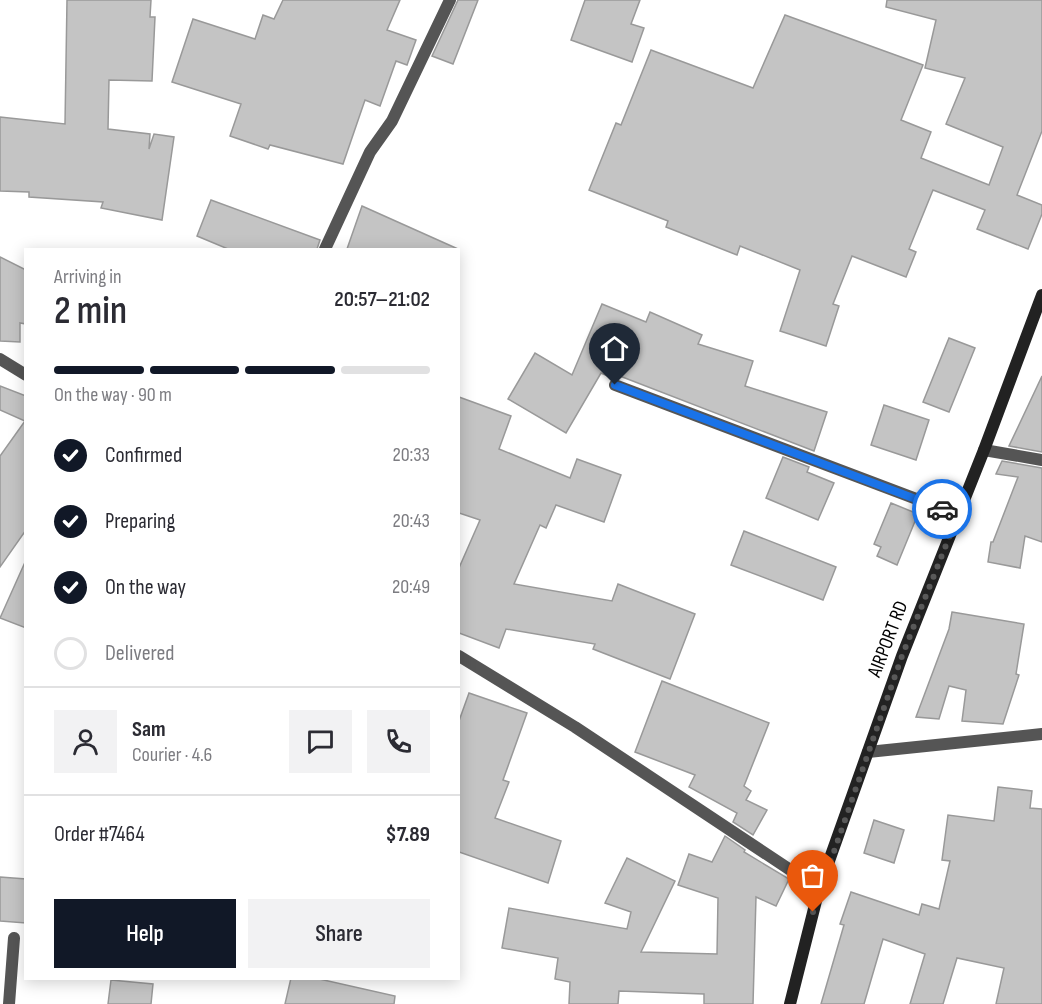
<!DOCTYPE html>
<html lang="en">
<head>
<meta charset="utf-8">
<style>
  :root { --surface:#fff; --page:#f2f2f3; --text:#2b2b33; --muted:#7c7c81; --line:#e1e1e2; --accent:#111827 }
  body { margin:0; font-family:"Sofia Sans Condensed",sans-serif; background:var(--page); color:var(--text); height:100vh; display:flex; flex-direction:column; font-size:22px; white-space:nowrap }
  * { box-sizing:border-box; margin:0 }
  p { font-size:20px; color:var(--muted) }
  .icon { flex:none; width:33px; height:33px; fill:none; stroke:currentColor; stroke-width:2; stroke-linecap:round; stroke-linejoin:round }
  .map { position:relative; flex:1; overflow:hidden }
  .sheet { position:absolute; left:24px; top:248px; width:436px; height:732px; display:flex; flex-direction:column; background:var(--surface); border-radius:0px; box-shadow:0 3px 15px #0003 }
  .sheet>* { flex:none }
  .pin { position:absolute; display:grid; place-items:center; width:51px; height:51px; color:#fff; margin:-62px -26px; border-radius:50% 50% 50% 0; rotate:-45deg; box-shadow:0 0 6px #0007 }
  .pin .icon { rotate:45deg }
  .courier { position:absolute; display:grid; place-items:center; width:60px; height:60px; margin:-30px; border:4px solid #1a73e8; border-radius:50%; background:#fff; color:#222; box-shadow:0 2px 8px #0007 }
  .summary em { font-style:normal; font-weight:600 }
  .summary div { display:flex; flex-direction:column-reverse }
  .summary { display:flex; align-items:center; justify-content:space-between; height:102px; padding:0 30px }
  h1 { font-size:39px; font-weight:600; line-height:45px }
  .bar { display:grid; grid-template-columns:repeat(4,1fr); gap:9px 6px; align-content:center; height:72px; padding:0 30px }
  .bar i { height:8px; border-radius:4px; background:var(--line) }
  .bar .current { background:var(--accent) }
  .bar p { grid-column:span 4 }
  .line { display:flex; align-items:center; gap:15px; padding:0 30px; border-top:2px solid var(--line) }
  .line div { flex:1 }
  .round { display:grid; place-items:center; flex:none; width:63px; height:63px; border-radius:0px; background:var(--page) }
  ol { padding:0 30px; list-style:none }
  li { display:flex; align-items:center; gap:18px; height:66px }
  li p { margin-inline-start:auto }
  li .icon { padding:6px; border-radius:50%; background:var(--accent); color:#fff; stroke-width:4 }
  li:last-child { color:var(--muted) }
  li i { width:33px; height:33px; border:3px solid var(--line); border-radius:50% }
  .button { display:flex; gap:12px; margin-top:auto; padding:12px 30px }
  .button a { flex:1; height:69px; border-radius:0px; background:var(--accent); color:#fff; font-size:24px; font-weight:600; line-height:69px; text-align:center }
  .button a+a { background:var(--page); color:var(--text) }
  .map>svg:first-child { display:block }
  .building { fill:#c4c4c4; stroke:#999; stroke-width:1.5 }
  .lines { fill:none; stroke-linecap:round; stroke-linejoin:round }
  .minor { stroke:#555; stroke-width:12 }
  .secondary { stroke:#222; stroke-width:12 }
  .done { stroke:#595959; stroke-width:6; stroke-dasharray:0 10.8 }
  .route { stroke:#1a73e8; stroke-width:8 }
  .labels { text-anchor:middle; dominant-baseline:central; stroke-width:4.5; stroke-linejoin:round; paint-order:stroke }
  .street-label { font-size:20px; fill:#000; stroke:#fff }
</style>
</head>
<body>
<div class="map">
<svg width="1042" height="1004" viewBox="0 0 1042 1004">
  <rect width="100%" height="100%" fill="#fff"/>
  <g class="building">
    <path d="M67,0h84l-1,17h5l-3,64 -43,-1 -1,49 42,5 -1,15 5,-15 20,3 -12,83 -61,-12 2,-6 -74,-5v-5l-29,-1v-74l65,7z"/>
    <path d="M283,0h117l-13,30 29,10 -9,25 -11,-4 -16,45 -15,-6 -22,64 -73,-19 -2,4 -38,-13 11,-32 -69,-22 21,-63 62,20 8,-24 11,4z"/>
    <path d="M458,0h20l-25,64 -21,-8z"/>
    <path d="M585,0h55l-9,24 13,4 -12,34 -61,-22z"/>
    <path d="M887,0h155v131l-25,64 25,10v9l-14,35 -51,-20 8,-19 -52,-20 -24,59 7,3 -10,25 -54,-21 -19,48 6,2 -13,40 -46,-15 20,-61 -60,-24 -3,9 -71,-28 2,-6 -79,-31 27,-67 5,2 30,-75 102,38 32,-73 138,50 -22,55 30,12 -10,26 68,27 14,-38 -57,-23 19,-46 -40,-10 11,-48 -50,-13z"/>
    <path d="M211,200l109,40 -3,9h-89l-31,-13z"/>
    <path d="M362,206l96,43h-111z"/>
    <path d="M0,257l26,13v54l-6,-1v19l-20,-1z"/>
    <path d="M602,304l44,18 4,-10 52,23 -4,9 55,17 -8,25 82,26 -13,39 -202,-78 -2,4 -9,-4 -35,60 -58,-34 27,-46 37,22z"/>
    <path d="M949,338l26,10 -26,64 -26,-10z"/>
    <path d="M1042,376v76l-33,-6z"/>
    <path d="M0,386l26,10v134l-26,37v-111l25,-35 -25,-11z"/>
    <path d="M459,397l52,19 -12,33 71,29 7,-19 44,16 -17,47 -48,-17 -10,23 -6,-3 -26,59 98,17 6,-17 77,30 -25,65 -77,-30 2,-5 -89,-15 -7,19 -40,-15v-65l21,-48 -21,-7z"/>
    <path d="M884,405l45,15 -13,40 -45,-15z"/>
    <path d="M783,457l26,10 -2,5 27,11 -16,37 -52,-22z"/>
    <path d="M1002,461l40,7v74l-17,-6 -5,32 -32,-6 3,-20h2l25,-65 -22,-3z"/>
    <path d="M891,503l27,11 -21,51 -20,-9 4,-9 -7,-3z"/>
    <path d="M744,531l92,36 -13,33 -92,-35z"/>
    <path d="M26,560v68l-26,-10z"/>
    <path d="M952,612l72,12 -8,50 3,1 -16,49 -41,-3 4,-31 -17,-4 -10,33 -23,-2 33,-88z"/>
    <path d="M662,681l107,42 -25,63 7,5 -5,9 21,10 -14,25 -20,-13 4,-9 -48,-26 6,-12 -60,-23z"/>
    <path d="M469,693l58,20 -24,67 6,2 -14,36 66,23 -13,42 -89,-31v-131z"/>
    <path d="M998,787l34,4 -2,17 12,1v195h-46l8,-36 -47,-10 -14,46h-33l15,-50 -42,-15 -19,65h-43l23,-79 -4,-1 11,-32 68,23 3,-11 17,5 11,-48 -8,-1 6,-45 46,6z"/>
    <path d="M874,820l30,10 -10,33 -30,-10z"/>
    <path d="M725,836l20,14 -1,2 45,27 -13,27 -20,-9 -3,107h-49v-10l-85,-3 -1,13h-49l1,-22 -15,-3 3,-21 -56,-10 7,-40 118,21 4,-17 -26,-9 22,-45 48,23 -34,71 76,2 1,-56 -40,-13 11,-31 23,8z"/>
    <path d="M0,877l26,2v44l-26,-2z"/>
    <path d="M291,978h24l80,18 -1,8h-109z"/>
    <path d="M111,980l42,4 -2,20h-43z"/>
  </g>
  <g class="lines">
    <g class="minor">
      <path d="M325,249l45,-97 22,-31 58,-121"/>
      <path d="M0,359l26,16"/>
      <path d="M615,385l344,130"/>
      <path d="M984,450l58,10"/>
      <path d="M459,656l116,71 244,162"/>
      <path d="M868,752l174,-18"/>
      <path d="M9,1004l5,-66"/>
    </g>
    <path class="secondary" d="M790,1004l29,-115 83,-233 82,-206 58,-155"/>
  </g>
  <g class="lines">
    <path class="done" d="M813,912l89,-256 56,-141 -16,-6"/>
    <path class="route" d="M615,385l327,124"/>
  </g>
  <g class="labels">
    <g class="street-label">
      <text transform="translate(888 639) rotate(-69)">AIRPORT RD</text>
    </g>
  </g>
</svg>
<div class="pin" style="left:813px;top:912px;background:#ea580c"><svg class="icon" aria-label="bag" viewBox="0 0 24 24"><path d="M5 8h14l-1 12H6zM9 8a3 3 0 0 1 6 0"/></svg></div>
<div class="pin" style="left:615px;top:385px;background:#1f2937"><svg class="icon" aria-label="home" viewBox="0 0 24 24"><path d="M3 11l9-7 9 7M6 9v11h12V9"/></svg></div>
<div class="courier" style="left:942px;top:509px"><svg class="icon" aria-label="car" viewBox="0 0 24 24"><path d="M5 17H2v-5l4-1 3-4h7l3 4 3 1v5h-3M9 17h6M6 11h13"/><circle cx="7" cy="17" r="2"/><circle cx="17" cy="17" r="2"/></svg></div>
<section class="sheet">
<div class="summary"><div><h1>2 min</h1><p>Arriving in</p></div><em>20:57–21:02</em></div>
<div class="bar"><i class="current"></i><i class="current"></i><i class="current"></i><i></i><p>On the way · 90 m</p></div>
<ol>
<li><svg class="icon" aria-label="check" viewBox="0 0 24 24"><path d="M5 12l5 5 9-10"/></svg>Confirmed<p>20:33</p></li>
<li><svg class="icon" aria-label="check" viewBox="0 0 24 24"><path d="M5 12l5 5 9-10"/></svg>Preparing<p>20:43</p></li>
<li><svg class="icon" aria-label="check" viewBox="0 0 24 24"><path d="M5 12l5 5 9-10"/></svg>On the way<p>20:49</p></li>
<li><i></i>Delivered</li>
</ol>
<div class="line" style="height:108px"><a class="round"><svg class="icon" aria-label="person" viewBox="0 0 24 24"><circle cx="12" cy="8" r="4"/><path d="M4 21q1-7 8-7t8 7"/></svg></a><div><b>Sam</b><p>Courier · 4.6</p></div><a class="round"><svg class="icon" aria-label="chat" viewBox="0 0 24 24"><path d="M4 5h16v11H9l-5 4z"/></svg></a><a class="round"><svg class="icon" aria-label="phone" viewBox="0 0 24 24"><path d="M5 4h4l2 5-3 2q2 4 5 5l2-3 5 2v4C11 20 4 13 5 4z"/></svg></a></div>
<div class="line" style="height:78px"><div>Order #7464</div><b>$7.89</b></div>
<div class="button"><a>Help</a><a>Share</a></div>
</section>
</div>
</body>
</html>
